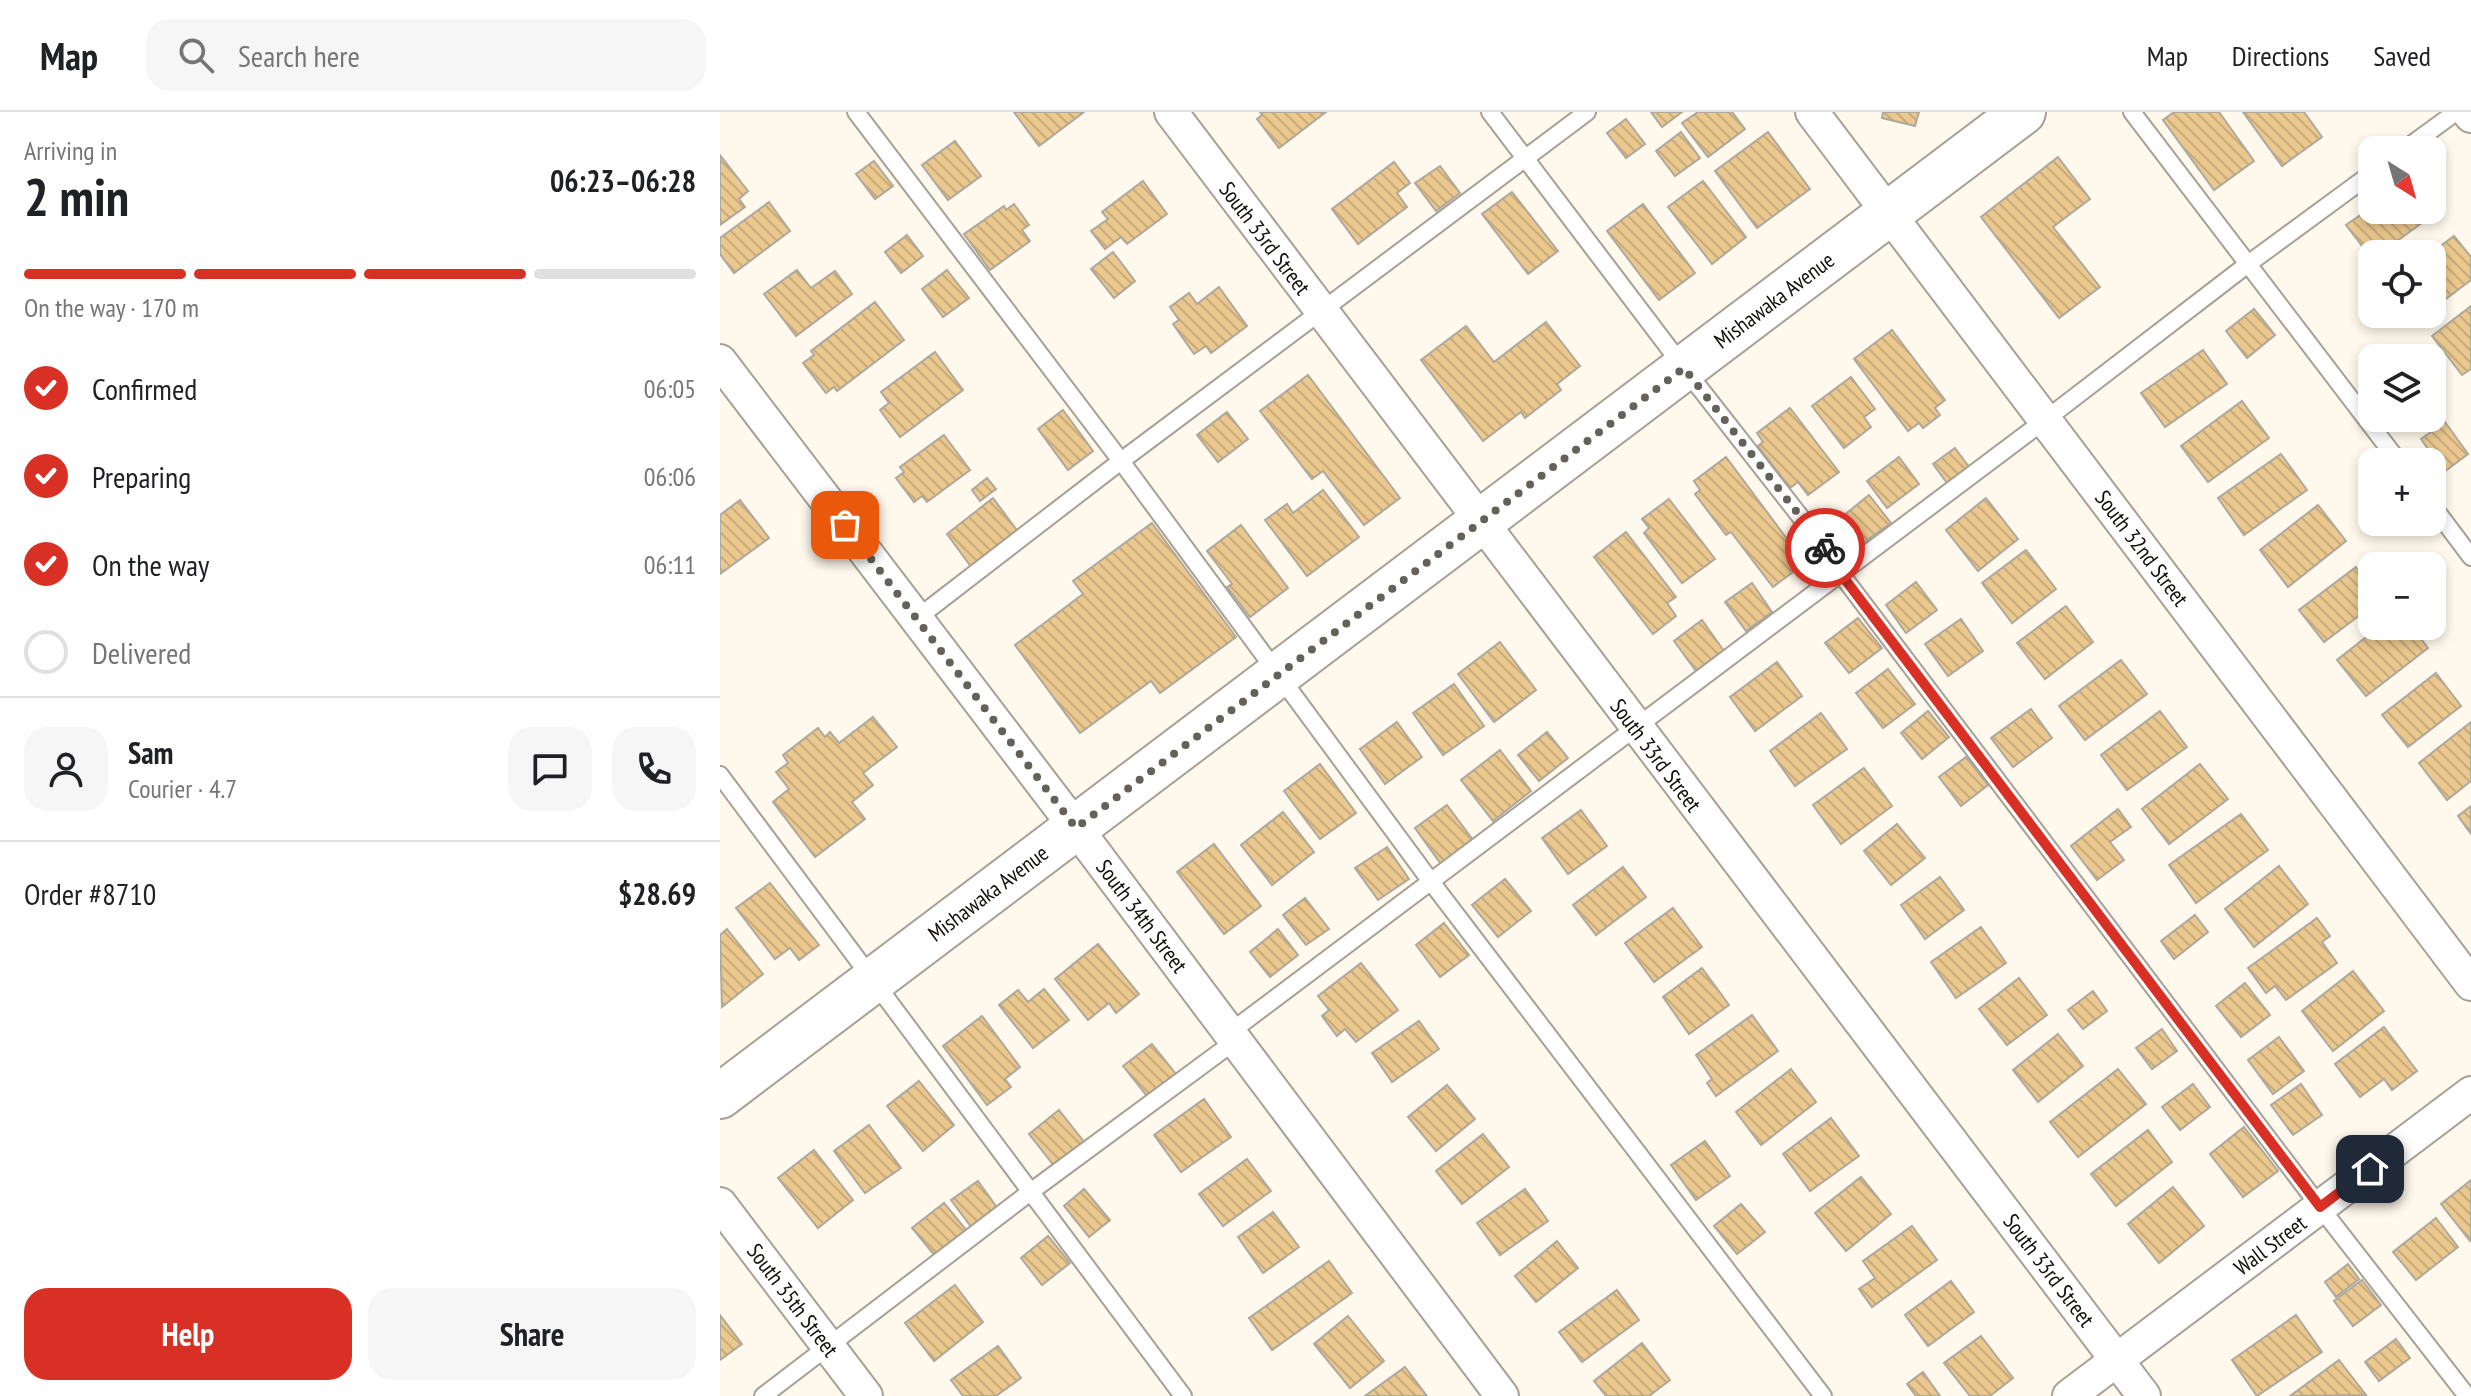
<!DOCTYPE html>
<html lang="en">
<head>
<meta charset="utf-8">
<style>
  :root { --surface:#fff; --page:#f6f6f6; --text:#202124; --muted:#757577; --line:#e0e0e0; --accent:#d93025 }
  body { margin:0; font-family:"PT Sans Narrow",sans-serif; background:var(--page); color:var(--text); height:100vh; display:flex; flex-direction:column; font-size:30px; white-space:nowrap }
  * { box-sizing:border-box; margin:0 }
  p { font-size:26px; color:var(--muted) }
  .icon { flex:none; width:44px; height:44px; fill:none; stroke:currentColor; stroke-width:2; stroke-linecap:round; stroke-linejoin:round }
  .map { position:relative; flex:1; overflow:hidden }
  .panel { display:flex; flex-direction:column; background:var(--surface); width:720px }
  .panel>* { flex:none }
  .needle { width:52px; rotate:143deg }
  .tools { position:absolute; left:1638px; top:24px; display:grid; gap:16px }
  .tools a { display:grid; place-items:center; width:88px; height:88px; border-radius:16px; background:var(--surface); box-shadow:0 4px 12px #0003; font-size:40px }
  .pin { position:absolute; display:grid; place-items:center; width:68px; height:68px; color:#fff; margin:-34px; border-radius:16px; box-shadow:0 4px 12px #0006 }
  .courier { position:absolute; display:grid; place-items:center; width:80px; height:80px; margin:-40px; border:6px solid #d93025; border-radius:50%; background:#fff; color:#222; box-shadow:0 2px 10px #0007 }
  .headline em { font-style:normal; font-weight:600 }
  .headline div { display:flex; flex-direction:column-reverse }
  .headline { display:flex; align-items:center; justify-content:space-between; height:136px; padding:0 24px }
  h1 { font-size:52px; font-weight:600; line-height:60px }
  .bar { display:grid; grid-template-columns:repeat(4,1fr); gap:12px 8px; align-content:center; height:96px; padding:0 24px }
  .bar i { height:10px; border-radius:6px; background:var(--line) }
  .bar .active { background:var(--accent) }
  .bar p { grid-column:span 4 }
  .line { display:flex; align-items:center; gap:20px; padding:0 24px; border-top:2px solid var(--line) }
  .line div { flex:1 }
  .round { display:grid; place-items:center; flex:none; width:84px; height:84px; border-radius:24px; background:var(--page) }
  ol { padding:0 24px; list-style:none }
  li { display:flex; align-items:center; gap:24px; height:88px }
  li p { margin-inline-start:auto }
  li .icon { padding:8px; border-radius:50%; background:var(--accent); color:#fff; stroke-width:4 }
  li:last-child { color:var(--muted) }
  li i { width:44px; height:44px; border:4px solid var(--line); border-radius:50% }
  .action { display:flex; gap:16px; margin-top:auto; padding:16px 24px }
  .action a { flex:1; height:92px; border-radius:24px; background:var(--accent); color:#fff; font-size:32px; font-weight:600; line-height:92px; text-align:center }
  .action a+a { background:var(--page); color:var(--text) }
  header { display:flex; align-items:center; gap:48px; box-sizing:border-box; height:112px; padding:0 40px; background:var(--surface); border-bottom:2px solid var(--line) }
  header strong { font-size:38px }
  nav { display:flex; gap:44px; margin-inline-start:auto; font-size:28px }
  .search { width:560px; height:72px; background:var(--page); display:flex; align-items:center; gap:20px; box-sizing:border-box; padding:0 28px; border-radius:24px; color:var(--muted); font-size:30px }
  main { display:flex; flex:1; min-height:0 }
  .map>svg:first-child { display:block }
  .building { fill:url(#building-back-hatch); stroke:#afa89e; stroke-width:2 }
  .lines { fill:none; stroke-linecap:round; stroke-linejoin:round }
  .lane-casing { stroke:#a7a096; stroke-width:20 }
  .street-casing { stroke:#a7a096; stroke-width:36 }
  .secondary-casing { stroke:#a7a096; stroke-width:48 }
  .lane { stroke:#fff; stroke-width:16 }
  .street { stroke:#fff; stroke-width:32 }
  .secondary { stroke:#fff; stroke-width:44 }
  .done { stroke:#64615a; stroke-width:8; stroke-dasharray:0 14.4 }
  .route { stroke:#d93025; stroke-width:10 }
  .labels { text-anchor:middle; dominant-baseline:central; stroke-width:7; stroke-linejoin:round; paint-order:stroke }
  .street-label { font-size:22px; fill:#110f0b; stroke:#fff }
</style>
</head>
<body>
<header>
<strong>Map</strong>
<div class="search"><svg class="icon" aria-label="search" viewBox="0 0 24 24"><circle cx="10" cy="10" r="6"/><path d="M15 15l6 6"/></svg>Search here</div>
<nav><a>Map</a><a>Directions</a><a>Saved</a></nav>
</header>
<main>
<section class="panel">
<div class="headline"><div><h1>2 min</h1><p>Arriving in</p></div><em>06:23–06:28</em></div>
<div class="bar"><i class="active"></i><i class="active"></i><i class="active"></i><i></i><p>On the way · 170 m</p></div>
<ol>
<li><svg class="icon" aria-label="check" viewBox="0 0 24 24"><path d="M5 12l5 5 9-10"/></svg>Confirmed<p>06:05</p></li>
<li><svg class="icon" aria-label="check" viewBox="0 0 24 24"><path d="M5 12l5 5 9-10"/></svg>Preparing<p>06:06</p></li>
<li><svg class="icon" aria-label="check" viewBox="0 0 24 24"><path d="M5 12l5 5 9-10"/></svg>On the way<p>06:11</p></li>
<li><i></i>Delivered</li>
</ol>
<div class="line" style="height:144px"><a class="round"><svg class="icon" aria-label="person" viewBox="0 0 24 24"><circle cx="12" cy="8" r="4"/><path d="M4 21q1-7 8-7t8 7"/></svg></a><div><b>Sam</b><p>Courier · 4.7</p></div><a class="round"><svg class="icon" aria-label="chat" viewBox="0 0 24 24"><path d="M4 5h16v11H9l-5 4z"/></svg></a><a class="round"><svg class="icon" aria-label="phone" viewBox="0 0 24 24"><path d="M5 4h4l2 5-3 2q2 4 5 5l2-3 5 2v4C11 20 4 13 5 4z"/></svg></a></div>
<div class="line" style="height:104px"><div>Order #8710</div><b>$28.69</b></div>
<div class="action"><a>Help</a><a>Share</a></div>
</section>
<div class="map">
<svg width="1751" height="1284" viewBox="0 0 1751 1284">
  <defs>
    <pattern id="building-back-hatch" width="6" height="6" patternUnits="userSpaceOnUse" patternTransform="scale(2)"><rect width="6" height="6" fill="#ebc88e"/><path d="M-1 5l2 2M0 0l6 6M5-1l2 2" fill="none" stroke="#c8ab79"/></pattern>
  </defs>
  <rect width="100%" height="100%" fill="#fff8ec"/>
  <g class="building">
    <path d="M294,0h70l-45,34z"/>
    <path d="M540,0h66l-47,36 -22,-29 5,-4z"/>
    <path d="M931,0h31l-20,15z"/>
    <path d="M978,0h34l13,17 -37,28 -26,-34z"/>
    <path d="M1163,0h36l-4,14 -33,-8z"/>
    <path d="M1454,0h45l35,49 -40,29 -51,-70z"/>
    <path d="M1523,0h61l18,25 -40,29z"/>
    <path d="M906,7l19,25 -19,14 -19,-25z"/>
    <path d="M961,20l19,26 -25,18 -19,-25z"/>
    <path d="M1048,20l42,57 -53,39 -42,-57z"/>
    <path d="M235,29l26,35 -33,24 -26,-35z"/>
    <path d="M0,43l28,36 -9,8 6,8 -25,18z"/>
    <path d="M1338,45l32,42 -37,28 47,60 -41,31 -78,-101z"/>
    <path d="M154,49l19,25 -18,13 -19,-25z"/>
    <path d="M674,50l16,21 -13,10 10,14 -49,37 -26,-35z"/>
    <path d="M720,54l20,27 -24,18 -21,-28z"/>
    <path d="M423,69l24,33 -40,30 -6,-7 -16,12 -14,-18 17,-12 -6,-7z"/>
    <path d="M983,69l43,56 -34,27 -44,-57z"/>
    <path d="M792,80l46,59 -30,23 -46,-60z"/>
    <path d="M49,90l21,29 -56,42 -14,-19v-16z"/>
    <path d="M294,92l15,21 -7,5 8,11 -40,29 -26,-36 40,-28 2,4z"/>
    <path d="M923,92l52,69 -36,27 -52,-69z"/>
    <path d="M1712,93l5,7 -58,42h-7v5l-26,-34 26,-18v3h60z"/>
    <path d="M187,123l16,21 -22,17 -16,-21z"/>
    <path d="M1734,124l17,21v23l-37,28 -4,-54z"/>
    <path d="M393,140l22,29 -21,17 -23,-29z"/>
    <path d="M77,158l14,18 24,-17 17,23 -56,42 -32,-42z"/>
    <path d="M227,158l22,28 -26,19 -21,-28z"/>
    <path d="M499,175l28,39 -36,27 -5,-7 -12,8 -21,-30 6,-4 -9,-13 19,-14 8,11z"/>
    <path d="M155,190l29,38 -67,51 -3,-4 -8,6 -23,-30 11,-8 -3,-4z"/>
    <path d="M1751,194v63l-9,6 -30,-39z"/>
    <path d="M1534,197l21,26 -28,23 -21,-27z"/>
    <path d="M826,210l34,44 -23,18 4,6 -36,28 -4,-6 -38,29 -62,-81 45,-34 28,36z"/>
    <path d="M1172,218l53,70 -10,8 5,7 -17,13 -4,-5 -11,8 -54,-72z"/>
    <path d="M1483,238l24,34 -62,43 -24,-34z"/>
    <path d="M215,240l28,38 -63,47 -20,-27 9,-7 -8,-11z"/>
    <path d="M588,263l92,123 -36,27 -41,-54 -11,8 -52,-68z"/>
    <path d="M1131,265l24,32 -11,8 7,10 -27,21 -32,-42z"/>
    <path d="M1522,289l27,37 -61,44 -27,-36z"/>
    <path d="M1070,296l49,64 -31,23 -10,-13 -8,6 -32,-42 5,-4 -6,-9z"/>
    <path d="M343,298l30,41 -25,19 -30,-41z"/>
    <path d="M507,300l21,27 -30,23 -21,-27z"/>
    <path d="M1725,310l23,32 -24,18 -23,-33z"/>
    <path d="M224,323l26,35 -43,32 -5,-6 -8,6 -18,-24 8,-6 -4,-5z"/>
    <path d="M1235,336l14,19 -22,16 -14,-19z"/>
    <path d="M1561,342l26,36 -63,45 -26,-37z"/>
    <path d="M1006,345l79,106 -32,24 -42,-55 -5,3 -31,-41 5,-4 -6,-9z"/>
    <path d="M1179,345l20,27 -32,24 -20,-27z"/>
    <path d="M267,366l9,11 -16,12 -8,-11z"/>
    <path d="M603,378l36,47 -52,39 -42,-56 22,-16 6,9z"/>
    <path d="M1149,383l22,28 -28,20 -20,-27z"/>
    <path d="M273,386l26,35 -47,35 -25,-34z"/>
    <path d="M1266,386l32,41 -40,32 -32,-41z"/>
    <path d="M949,387l46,60 -33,24 -38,-50 5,-5 -7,-9z"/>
    <path d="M20,388l29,38 -49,36v-59z"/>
    <path d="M1598,393l28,36 -58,46 -28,-37z"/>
    <path d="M432,411l84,114 -76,56 -9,-12 -71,52 -65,-88 68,-51 -10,-13z"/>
    <path d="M521,413l47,63 -38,29 -23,-30 5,-3 -25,-33z"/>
    <path d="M906,420l50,65 -9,6 9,13 -23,18 -59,-77z"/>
    <path d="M1306,438l30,39 -44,34 -30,-40z"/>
    <path d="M1636,455l11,14 5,-4v29l-48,36 -25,-32z"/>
    <path d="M1196,470l21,28 -31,23 -20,-28z"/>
    <path d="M1032,471l20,29 -26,19 -21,-29z"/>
    <path d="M1346,494l27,36 -48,37 -28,-36z"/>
    <path d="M1138,506l24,30 -33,25 -24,-30z"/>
    <path d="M1241,507l22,32 -35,25 -23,-32z"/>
    <path d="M982,508l22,31 -28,20 -22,-30z"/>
    <path d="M1660,514h31l17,22 -62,48 -29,-36z"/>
    <path d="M780,530l36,48 -42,32 -36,-48z"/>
    <path d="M1401,548l26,34 -62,46 -26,-34z"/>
    <path d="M1057,550l25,34 -47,35 -25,-34z"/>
    <path d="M1168,557l27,35 -32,24 -27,-35z"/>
    <path d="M1716,561l25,33 -53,41 -26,-32z"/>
    <path d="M734,572l30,42 -41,29 -30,-42z"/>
    <path d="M1311,597l21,29 -39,29 -22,-29z"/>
    <path d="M1208,599l21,26 -27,22 -21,-26z"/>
    <path d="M1440,599l27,36 -60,43 -26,-35z"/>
    <path d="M1101,601l26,36 -52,37 -25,-35z"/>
    <path d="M153,605l24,30 -34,26 10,12 -21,17 13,17 -50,38 -42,-55 16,-13 -13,-17 12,-9 -5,-8 35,-27 7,9 5,-5 9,11z"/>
    <path d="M677,610l25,35 -37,27 -25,-35z"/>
    <path d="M1751,610v59l-24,19 -28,-37z"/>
    <path d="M827,620l21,26 -29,23 -21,-26z"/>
    <path d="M780,638l31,41 -38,30 -32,-41z"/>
    <path d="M1246,645l22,28 -27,21 -22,-29z"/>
    <path d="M600,652l36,49 -36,26 -36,-48z"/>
    <path d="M1480,652l28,35 -59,45 -27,-35z"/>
    <path d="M1144,656l28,38 -51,38 -28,-39z"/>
    <path d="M727,693l26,35 -32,24 -26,-36z"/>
    <path d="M1751,694v28l-13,-18z"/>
    <path d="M1398,697l13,18 -21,15 14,18 -27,20 -26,-34z"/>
    <path d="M861,698l26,36 -39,28 -26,-36z"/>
    <path d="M563,700l31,40 -42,33 -31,-40z"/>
    <path d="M1521,702l27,36 -72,53 -27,-38z"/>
    <path d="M1177,712l28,34 -34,27 -27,-34z"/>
    <path d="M494,732l47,62 -37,28 -47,-62z"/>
    <path d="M667,735l22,32 -31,21 -23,-32z"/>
    <path d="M1559,754l29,38 -54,43 -29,-38z"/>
    <path d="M903,755l23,30 -50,38 -23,-30z"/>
    <path d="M1220,765l24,33 -39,29 -24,-34z"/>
    <path d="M785,767l26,32 -33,26 -26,-32z"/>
    <path d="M50,771l49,62 -20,15 -9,-12 -15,11 -39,-51z"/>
    <path d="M585,786l24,31 -23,16 -23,-30z"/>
    <path d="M953,796l29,39 -48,35 -29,-39z"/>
    <path d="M1475,803l13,17 -34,27 -13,-18z"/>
    <path d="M1597,806l13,18 -8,6 15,21 -51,37 -11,-14 -9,7 -18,-25z"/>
    <path d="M724,811l25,32 -29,22 -24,-32z"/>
    <path d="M1261,815l25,36 -50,35 -25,-36z"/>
    <path d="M7,817l36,45 -41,33 -2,-72z"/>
    <path d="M558,817l20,26 -28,22 -20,-25z"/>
    <path d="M378,832l41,50 -23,19 -7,-10 -21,17 -33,-41z"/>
    <path d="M641,851l37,47 -42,32 -11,-13 -8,7 -15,-20 7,-6 -11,-14z"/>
    <path d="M982,856l27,37 -40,29 -26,-37z"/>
    <path d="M1633,859l31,40 -51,40 -31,-40z"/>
    <path d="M1299,866l28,37 -40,30 -28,-36z"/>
    <path d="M1525,871l25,32 -29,22 -25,-31z"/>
    <path d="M324,877l25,31 -36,28 -34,-43 19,-15 10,12z"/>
    <path d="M1373,879l14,20 -24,18 -15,-19z"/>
    <path d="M1032,903l26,36 -62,45 -9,-13 5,-4 -16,-24z"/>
    <path d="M262,904l38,51 -15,12 6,8 -24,18 -44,-59z"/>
    <path d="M699,909l20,28 -47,33 -20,-29z"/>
    <path d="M1664,915l33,44 -25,19 -8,-11 -24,18 -25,-33z"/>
    <path d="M1442,917l15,22 -25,18 -16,-21z"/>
    <path d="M1338,922l25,32 -45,36 -25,-32z"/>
    <path d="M1559,925l25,34 -31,23 -25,-34z"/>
    <path d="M432,932l24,30 -29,22 -24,-30z"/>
    <path d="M1071,957l25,33 -55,43 -25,-33z"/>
    <path d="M1398,957l28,35 -68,53 -28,-35z"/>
    <path d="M199,969l35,44 -31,26 -36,-45z"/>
    <path d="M1473,972l17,23 -30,23 -18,-23z"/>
    <path d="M1581,972l21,31 -29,20 -22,-30z"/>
    <path d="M727,973l28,34 -39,32 -28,-34z"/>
    <path d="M484,987l27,38 -50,35 -27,-37z"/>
    <path d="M339,998l26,33 -30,24 -26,-33z"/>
    <path d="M1111,1006l28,38 -49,35 -27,-37z"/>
    <path d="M149,1013l32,43 -36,25 -31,-42z"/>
    <path d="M1524,1015l34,44 -35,26 -33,-43z"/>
    <path d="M1428,1018l24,32 -56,44 -25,-32z"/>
    <path d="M763,1022l26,33 -47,37 -26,-33z"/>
    <path d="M985,1029l25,35 -34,24 -25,-35z"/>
    <path d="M94,1038l39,50 -35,28 -40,-50z"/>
    <path d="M527,1047l24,32 -48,35 -24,-32z"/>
    <path d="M1141,1065l30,37 -45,37 -31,-38z"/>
    <path d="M1751,1068v60l-1,1 -29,-37z"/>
    <path d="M258,1069l20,28 -26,19 -21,-28z"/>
    <path d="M1453,1075l31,39 -45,37 -31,-39z"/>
    <path d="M364,1077l26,31 -21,17 -25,-31z"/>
    <path d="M805,1077l23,32 -48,34 -23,-32z"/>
    <path d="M224,1091l24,29 -32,25 -24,-29z"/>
    <path d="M1021,1092l24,28 -28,22 -23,-28z"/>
    <path d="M553,1100l26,35 -36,26 -25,-36z"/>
    <path d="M1716,1106l22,29 -42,33 -23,-28z"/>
    <path d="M1192,1114l25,34 -65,47 -13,-18 16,-11 -12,-17z"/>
    <path d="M328,1124l22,27 -28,22 -21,-27z"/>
    <path d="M837,1129l21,27 -42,34 -21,-26z"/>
    <path d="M609,1149l23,32 -80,57 -23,-32z"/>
    <path d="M1628,1152l11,15 -23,18 -11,-15z"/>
    <path d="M1642,1168l19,25 -28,21 -19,-25z"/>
    <path d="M1231,1169l23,31 -46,34 -23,-31z"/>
    <path d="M235,1173l28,37 -49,39 -29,-38z"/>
    <path d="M897,1178l22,30 -57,42 -23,-30z"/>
    <path d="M0,1203l22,29 -22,16z"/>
    <path d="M1576,1203l26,37 -65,44 -25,-36z"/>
    <path d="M628,1204l36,45 -34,27 -36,-44z"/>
    <path d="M1261,1224l32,42 -23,18h-20l-26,-33z"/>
    <path d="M1676,1227l14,19 -31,23 -14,-19z"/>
    <path d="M922,1231l28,37 -21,16h-43l-12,-15z"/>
    <path d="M278,1234l23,32 -25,18h-33l-12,-16z"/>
    <path d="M1619,1248l27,35 -76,1z"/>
    <path d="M685,1255l22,29h-62z"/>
    <path d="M1203,1260l17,24h-24l-9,-12z"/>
  </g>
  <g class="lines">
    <defs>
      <g id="lane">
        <path d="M136,0l265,349 311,422 391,513"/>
        <path d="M770,0l194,256 151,193 12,21 473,625 147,189"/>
        <path d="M1412,0l267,350"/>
        <path d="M1684,38l52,-38"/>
        <path d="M1712,393l39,52"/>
        <path d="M196,507l205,-158 466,-349"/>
        <path d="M0,663l463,621"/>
        <path d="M509,921l816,-613 203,-156 124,-91"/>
        <path d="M43,1284l266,-203 206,-152"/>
      </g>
      <g id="street">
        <path d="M451,0l973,1284"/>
        <path d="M1092,0l659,872"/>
        <path d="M1748,0l3,4"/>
        <path d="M0,249l356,467 426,568"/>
        <path d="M0,1092l146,192"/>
        <path d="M1349,1284l402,-303"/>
      </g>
      <path id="secondary" d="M0,984l1303,-984"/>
    </defs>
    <use href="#lane" class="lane-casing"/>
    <use href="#street" class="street-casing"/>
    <use href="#secondary" class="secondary-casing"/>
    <use href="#lane" class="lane"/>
    <use href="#street" class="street"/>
    <use href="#secondary" class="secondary"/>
  </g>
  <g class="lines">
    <path class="done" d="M125,413l231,303 608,-460 141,180"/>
    <path class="route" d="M1105,436l22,34 473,625 50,-38"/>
  </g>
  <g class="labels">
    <g class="street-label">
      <text transform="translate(545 126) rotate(53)">South 33rd Street</text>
      <text transform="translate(1054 188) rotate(-37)">Mishawaka Avenue</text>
      <text transform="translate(1422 436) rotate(53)">South 32nd Street</text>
      <text transform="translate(936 643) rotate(53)">South 33rd Street</text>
      <text transform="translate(268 781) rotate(-37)">Mishawaka Avenue</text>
      <text transform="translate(422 804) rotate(53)">South 34th Street</text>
      <text transform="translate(1550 1133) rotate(-37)">Wall Street</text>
      <text transform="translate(1329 1158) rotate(53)">South 33rd Street</text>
      <text transform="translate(73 1188) rotate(53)">South 35th Street</text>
    </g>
  </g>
</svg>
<div class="tools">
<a><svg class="needle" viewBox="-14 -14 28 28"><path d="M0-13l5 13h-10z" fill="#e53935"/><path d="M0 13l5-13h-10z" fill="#757577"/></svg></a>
<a><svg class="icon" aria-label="locate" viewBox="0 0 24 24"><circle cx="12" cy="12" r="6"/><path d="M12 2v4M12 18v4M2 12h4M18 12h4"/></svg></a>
<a><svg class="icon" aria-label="layers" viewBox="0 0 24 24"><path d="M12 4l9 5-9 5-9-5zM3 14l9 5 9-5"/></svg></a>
<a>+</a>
<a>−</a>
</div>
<div class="pin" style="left:125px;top:413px;background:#ea580c"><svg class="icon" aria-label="bag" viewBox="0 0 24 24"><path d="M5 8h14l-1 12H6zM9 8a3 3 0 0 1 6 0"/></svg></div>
<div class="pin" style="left:1650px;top:1057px;background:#1f2937"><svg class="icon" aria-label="home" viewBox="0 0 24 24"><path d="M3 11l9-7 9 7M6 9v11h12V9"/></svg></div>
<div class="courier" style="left:1105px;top:436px"><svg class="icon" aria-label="bike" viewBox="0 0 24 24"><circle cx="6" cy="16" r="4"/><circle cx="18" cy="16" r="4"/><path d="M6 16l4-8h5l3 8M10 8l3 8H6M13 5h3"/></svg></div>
</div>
</main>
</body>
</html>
